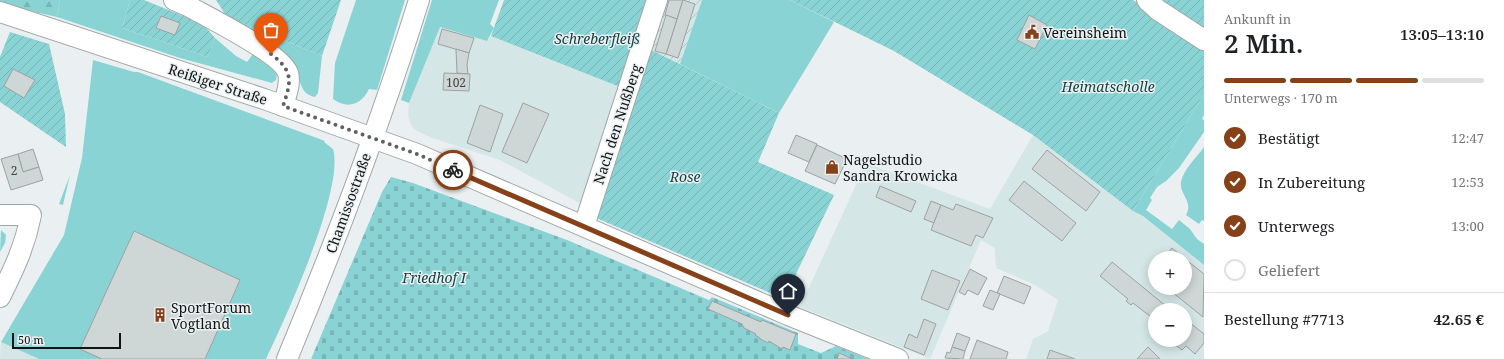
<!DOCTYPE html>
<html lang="de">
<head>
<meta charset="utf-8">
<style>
  :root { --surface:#fff; --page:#f6f6f6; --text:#202124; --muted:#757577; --line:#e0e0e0; --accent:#864119 }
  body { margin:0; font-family:"Noto Serif",serif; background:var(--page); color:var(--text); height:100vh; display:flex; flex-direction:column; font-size:15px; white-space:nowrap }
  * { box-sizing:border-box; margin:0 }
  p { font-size:13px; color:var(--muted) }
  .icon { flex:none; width:22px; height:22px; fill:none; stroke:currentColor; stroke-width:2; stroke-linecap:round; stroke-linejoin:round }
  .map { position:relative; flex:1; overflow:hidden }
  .sheet { display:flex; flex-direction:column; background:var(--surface); width:300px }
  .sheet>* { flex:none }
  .buttons { position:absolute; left:1148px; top:251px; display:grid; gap:8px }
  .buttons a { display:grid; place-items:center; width:44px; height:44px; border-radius:50%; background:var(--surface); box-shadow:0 2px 10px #0003; font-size:20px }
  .scale { position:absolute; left:12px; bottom:10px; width:109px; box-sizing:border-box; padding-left:4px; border:2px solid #121414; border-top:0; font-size:11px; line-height:14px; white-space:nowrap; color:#121414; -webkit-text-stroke:3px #eaf0f1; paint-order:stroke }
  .pin { position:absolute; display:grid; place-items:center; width:34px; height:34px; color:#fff; margin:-41px -17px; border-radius:50% 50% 50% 0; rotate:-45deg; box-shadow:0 0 4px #0007 }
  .pin .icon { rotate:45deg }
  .courier { position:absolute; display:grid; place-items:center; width:40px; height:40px; margin:-20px; border:3px solid #864119; border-radius:50%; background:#fff; color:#222; box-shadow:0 1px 5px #0007 }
  .overview em { font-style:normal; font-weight:600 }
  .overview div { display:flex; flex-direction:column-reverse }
  .overview { display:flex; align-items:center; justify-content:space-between; height:68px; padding:0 20px }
  h1 { font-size:26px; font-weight:600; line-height:30px }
  .bar { display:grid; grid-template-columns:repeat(4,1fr); gap:6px 4px; align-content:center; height:48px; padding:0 20px }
  .bar i { height:5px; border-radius:3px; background:var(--line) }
  .bar .on { background:var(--accent) }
  .bar p { grid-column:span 4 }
  .line { display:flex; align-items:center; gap:10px; padding:0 20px; border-top:1px solid var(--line) }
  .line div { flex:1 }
  ol { padding:0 20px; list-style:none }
  li { display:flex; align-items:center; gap:12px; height:44px }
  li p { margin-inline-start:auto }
  li .icon { padding:4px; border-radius:50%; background:var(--accent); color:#fff; stroke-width:4 }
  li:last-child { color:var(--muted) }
  li i { width:22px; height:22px; border:2px solid var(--line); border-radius:50% }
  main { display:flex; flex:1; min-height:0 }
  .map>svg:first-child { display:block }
  .built { fill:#d5e6e6; fill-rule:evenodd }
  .industrial { fill:url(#industrial-furrows) }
  .green { fill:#8ad3d4 }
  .forest { fill:url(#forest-firs) }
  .cemetery { fill:url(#cemetery-stones) }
  .garden { fill:url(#garden-furrows) }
  .building { fill:#cfd6d6; stroke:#9ba2a2 }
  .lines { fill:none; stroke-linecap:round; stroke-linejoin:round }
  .minor-casing { stroke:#a0a7a7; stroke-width:22 }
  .minor { stroke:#fff; stroke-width:20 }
  .done { stroke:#5e6161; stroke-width:4; stroke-dasharray:0 7.2 }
  .route { stroke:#864119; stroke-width:5 }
  .labels { text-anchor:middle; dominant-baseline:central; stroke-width:3; stroke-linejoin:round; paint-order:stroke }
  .number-label { font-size:12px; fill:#414444 }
  .poi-label { font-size:14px; fill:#121414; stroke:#eaf0f1; text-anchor:start }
  .park-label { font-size:14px; font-style:italic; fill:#144243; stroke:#eaf0f1 }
  .street-label { font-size:14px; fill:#121414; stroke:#eaf0f1 }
</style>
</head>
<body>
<main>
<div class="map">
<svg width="1204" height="359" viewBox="0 0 1204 359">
  <defs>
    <pattern id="industrial-furrows" width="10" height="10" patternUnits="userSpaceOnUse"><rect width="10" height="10" fill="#d5e6e6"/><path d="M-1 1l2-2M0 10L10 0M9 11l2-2" fill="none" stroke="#b6c4c4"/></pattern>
    <pattern id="forest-firs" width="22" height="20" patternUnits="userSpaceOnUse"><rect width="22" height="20" fill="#8ad3d4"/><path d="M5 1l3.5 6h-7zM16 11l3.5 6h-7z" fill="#76b4b5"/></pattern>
    <pattern id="cemetery-stones" width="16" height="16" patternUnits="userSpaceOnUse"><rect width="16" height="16" fill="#8ad3d4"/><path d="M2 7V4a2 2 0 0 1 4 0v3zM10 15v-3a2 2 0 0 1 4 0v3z" fill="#76b4b5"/></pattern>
    <pattern id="garden-furrows" width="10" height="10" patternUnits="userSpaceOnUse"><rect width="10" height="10" fill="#8ad3d4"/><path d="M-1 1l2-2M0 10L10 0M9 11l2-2" fill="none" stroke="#76b4b5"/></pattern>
  </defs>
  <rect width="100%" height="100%" fill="#eaf0f1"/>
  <g class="built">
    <path d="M440,27l47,14 4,-5 134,53 -40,117 -85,-46 -68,-22 -13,-6 -6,-4 -3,-6 -2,-7 1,-12z"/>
    <path d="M1033,135l100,76 10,5 61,49v94h-178l7,-20 15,-8 10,-31 -23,-15 -39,-17 -1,-20 -14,-8 -51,119 -130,-52 66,-144 124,46zM1155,258h30v30h-30zM1155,310h30v30h-30z"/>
    <path d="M1,342l38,17h-39z"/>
  </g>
  <path class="industrial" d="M663,0h39l-22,64 -33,-16z"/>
  <g class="green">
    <path d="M60,0h70l-8,28 86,29 7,-19 21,18 11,6 6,-8 12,6 12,14 -1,6 -4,3 -92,-25 -123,-41z"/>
    <path d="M356,0h49l-28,90 -8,-1c-7,15 -21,21 -36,10l2,-36z"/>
    <path d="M432,0h67l-9,24 4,4 -7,13 -47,-14 -31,76 -8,-3z"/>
    <path d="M702,0h88l44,22 -55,91 -99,-49z"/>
    <path d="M227,17l95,39 -4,37 -3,4c-9,-2 -12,-6 -15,-15z"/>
    <path d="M93,60l41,12h4l187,69 -1,1 9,7c12,40 -48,170 -67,210h-227l-38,-17 63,-107 18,-77z"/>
    <path d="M1204,94v21l-2,4 2,1v12l-25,36 -13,13 -9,6 -7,11 2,2 -6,10 26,19 7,-9 11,9 7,10 7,5v21l-61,-49 -10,-5z"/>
    <path d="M1204,147v74l-2,-1 -3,4 -13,-9c8,-13 -7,-21 -5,-33 2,-12 16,-25 23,-35z"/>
    <path d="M70,175l-7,30 -4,-1z"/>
    <path d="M1,230l5,5 -1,8 -5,9z"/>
  </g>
  <path class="forest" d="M0,0h60l-3,17 -39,-9 -18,-6z"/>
  <path class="cemetery" d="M391,177l22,6 154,57 142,60 3,-3 86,36v11l23,9 15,-7 32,13h-557l71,-167z"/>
  <g class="garden">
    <path d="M130,0h14l59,24 12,14 -7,19 -86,-29z"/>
    <path d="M216,0h125l-19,56 -95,-39z"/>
    <path d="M504,0h148l-27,89 -134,-53z"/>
    <path d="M790,0h343l71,45v49l-71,117 -100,-76 -139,-84z"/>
    <path d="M1154,0h50v31z"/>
    <path d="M10,32l39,12 16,70 1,33 -66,-45v-45z"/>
    <path d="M647,48l132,65 -21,49 76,33 -50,104 -190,-82z"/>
  </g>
  <g class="building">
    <path d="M669,0h14l-6,19 -12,-4z"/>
    <path d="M683,0l12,4 -17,54 -12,-4z"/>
    <path d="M666,15l11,4 -11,35 -11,-3z"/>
    <path d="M1029,15l18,10 -12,24 -18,-9z"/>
    <path d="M161,16l19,7 -5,12 -19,-7z"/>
    <path d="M442,29l32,9 -5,15 -31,-9z"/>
    <path d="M456,49l13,4 -2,12 1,9 -11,-1z"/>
    <path d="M13,69l22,11 -11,18 -20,-12z"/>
    <path d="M444,73l26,1 -1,17 -26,-1z"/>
    <path d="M523,103l26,11 -22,49 -25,-11z"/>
    <path d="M480,105l23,9 -13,38 -23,-9z"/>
    <path d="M796,135l21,9 -8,18 -21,-9z"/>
    <path d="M817,145l30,14 -12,25 -30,-13z"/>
    <path d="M33,149l6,18 -16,5 -5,-18z"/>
    <path d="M1047,150l53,42 -14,19 -54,-42z"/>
    <path d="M18,154l5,18 16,-5 4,13 -32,10 -10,-31z"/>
    <path d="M1024,181l52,42 -14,18 -53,-41z"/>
    <path d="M880,186l36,15 -5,11 -35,-15z"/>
    <path d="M931,201l10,4 -7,18 -10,-4z"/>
    <path d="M956,204l37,14 -10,20 -7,-3 -5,11 -40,-16 10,-25 12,5z"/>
    <path d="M134,231l106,49 -35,79h-103l-22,-10z"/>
    <path d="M1172,248l12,10h-20z"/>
    <path d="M1185,259l19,15 -1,43 -36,-29h18z"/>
    <path d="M1112,262l59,48h-16v10l-22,-17 -2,2 -5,-4 2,-2 -28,-23z"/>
    <path d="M1153,263l2,2v14l-4,-4 2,-3 -4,-3z"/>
    <path d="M970,269l17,9 -9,17 -10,-5 -3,5 -6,-3z"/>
    <path d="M932,270l28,11 -12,29 -27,-11z"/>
    <path d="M1004,276l27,11 -7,17 -27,-11z"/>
    <path d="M990,290l10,4 -7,16 -10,-4z"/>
    <path d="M712,301l49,21 1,-2 34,14 -6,16 -7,-3 -1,2 -13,-8 -1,2 -8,-4v-1l-5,-3 1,-1 -12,-6 -2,-4 -34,-15z"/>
    <path d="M924,319l12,5 -12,31 -20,-8 5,-13 8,4z"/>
    <path d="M1185,319l19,15v9l-9,11 -9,-8 -4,4 -13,-10h16z"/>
    <path d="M957,333l13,5 -5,13 -13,-4z"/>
    <path d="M977,340l31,12 -2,7h-36z"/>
    <path d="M952,347l13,4 -2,8 -18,-1 2,-6 3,1z"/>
    <path d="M1148,347l12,12h-23z"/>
    <path d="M1050,350l25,9h-28z"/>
    <path d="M839,353l14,6h-16z"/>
  </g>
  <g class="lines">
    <defs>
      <g id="minor">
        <path d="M174,0l14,6c20,11 94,48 100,67 3,11 -2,22 -5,33"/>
        <path d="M1147,0l11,10 46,30"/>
        <path d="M0,12l264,87 153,55 371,161 110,44"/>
        <path d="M0,215h31c-6,31 -17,54 -31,82"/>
        <path d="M584,226l73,-226"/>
        <path d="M287,359c49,-118 94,-237 132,-359"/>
      </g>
    </defs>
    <use href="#minor" class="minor-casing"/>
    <use href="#minor" class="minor"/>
  </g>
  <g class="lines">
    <path class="done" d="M271,54c22,17 21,26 12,52l134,48 36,16"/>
    <path class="route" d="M453,170l335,145"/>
  </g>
  <defs>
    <symbol id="civic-bare" viewBox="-9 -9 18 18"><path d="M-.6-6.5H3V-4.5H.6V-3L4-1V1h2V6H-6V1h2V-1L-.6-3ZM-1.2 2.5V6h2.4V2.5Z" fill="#864119" stroke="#eaf0f1" stroke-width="2.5" paint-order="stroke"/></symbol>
    <symbol id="shop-bare" viewBox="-9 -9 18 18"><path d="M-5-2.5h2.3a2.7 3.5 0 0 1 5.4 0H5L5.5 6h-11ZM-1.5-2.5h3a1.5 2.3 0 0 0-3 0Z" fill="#864119" stroke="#eaf0f1" stroke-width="2.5" paint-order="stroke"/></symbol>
    <symbol id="building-bare" viewBox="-9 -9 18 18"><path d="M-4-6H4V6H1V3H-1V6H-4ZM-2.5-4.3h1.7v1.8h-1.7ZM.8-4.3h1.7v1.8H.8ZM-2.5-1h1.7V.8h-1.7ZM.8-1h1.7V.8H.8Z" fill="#864119" stroke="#eaf0f1" stroke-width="2.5" paint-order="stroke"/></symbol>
  </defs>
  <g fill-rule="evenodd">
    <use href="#civic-bare" x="1022" y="22" width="20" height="20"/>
    <use href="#shop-bare" x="822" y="157" width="20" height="20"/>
    <use href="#building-bare" x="150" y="305" width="20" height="20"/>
  </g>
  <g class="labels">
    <g class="number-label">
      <text x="456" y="82">102</text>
      <text x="14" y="170">2</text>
    </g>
    <g class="poi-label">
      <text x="1043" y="32">Vereinsheim</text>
      <text x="843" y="159">Nagelstudio<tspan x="843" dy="16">Sandra Krowicka</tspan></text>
      <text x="171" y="307">SportForum<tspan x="171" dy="16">Vogtland</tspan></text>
    </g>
    <g class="park-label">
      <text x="597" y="38">Schreberfleiß</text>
      <text x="1108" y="86">Heimatscholle</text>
      <text x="685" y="176">Rose</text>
      <text x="434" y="277">Friedhof I</text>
    </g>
    <g class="street-label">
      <text transform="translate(218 84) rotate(18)">Reißiger Straße</text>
      <text transform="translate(617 124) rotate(-72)">Nach den Nußberg</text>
      <text transform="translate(348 203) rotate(-70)">Chamissostraße</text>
    </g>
  </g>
</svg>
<div class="buttons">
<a>+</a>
<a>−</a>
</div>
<div class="scale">50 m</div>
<div class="pin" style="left:271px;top:54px;background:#ea580c"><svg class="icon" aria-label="bag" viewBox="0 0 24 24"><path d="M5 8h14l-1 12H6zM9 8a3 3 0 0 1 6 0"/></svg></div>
<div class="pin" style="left:788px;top:315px;background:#1f2937"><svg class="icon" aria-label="home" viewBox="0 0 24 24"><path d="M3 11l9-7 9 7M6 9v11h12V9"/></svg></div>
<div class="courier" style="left:453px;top:170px"><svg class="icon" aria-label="bike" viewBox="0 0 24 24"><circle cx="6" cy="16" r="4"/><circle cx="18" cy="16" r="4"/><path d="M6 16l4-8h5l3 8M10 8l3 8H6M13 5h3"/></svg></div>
</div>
<section class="sheet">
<div class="overview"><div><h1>2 Min.</h1><p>Ankunft in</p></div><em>13:05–13:10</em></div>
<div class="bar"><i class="on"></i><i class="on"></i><i class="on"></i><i></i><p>Unterwegs · 170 m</p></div>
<ol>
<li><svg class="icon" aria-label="check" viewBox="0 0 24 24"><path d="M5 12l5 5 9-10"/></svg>Bestätigt<p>12:47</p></li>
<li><svg class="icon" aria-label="check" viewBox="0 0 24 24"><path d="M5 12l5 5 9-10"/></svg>In Zubereitung<p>12:53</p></li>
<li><svg class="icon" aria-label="check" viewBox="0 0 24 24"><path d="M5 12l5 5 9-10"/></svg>Unterwegs<p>13:00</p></li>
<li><i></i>Geliefert</li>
</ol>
<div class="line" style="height:52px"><div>Bestellung #7713</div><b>42.65 €</b></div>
</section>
</main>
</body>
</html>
